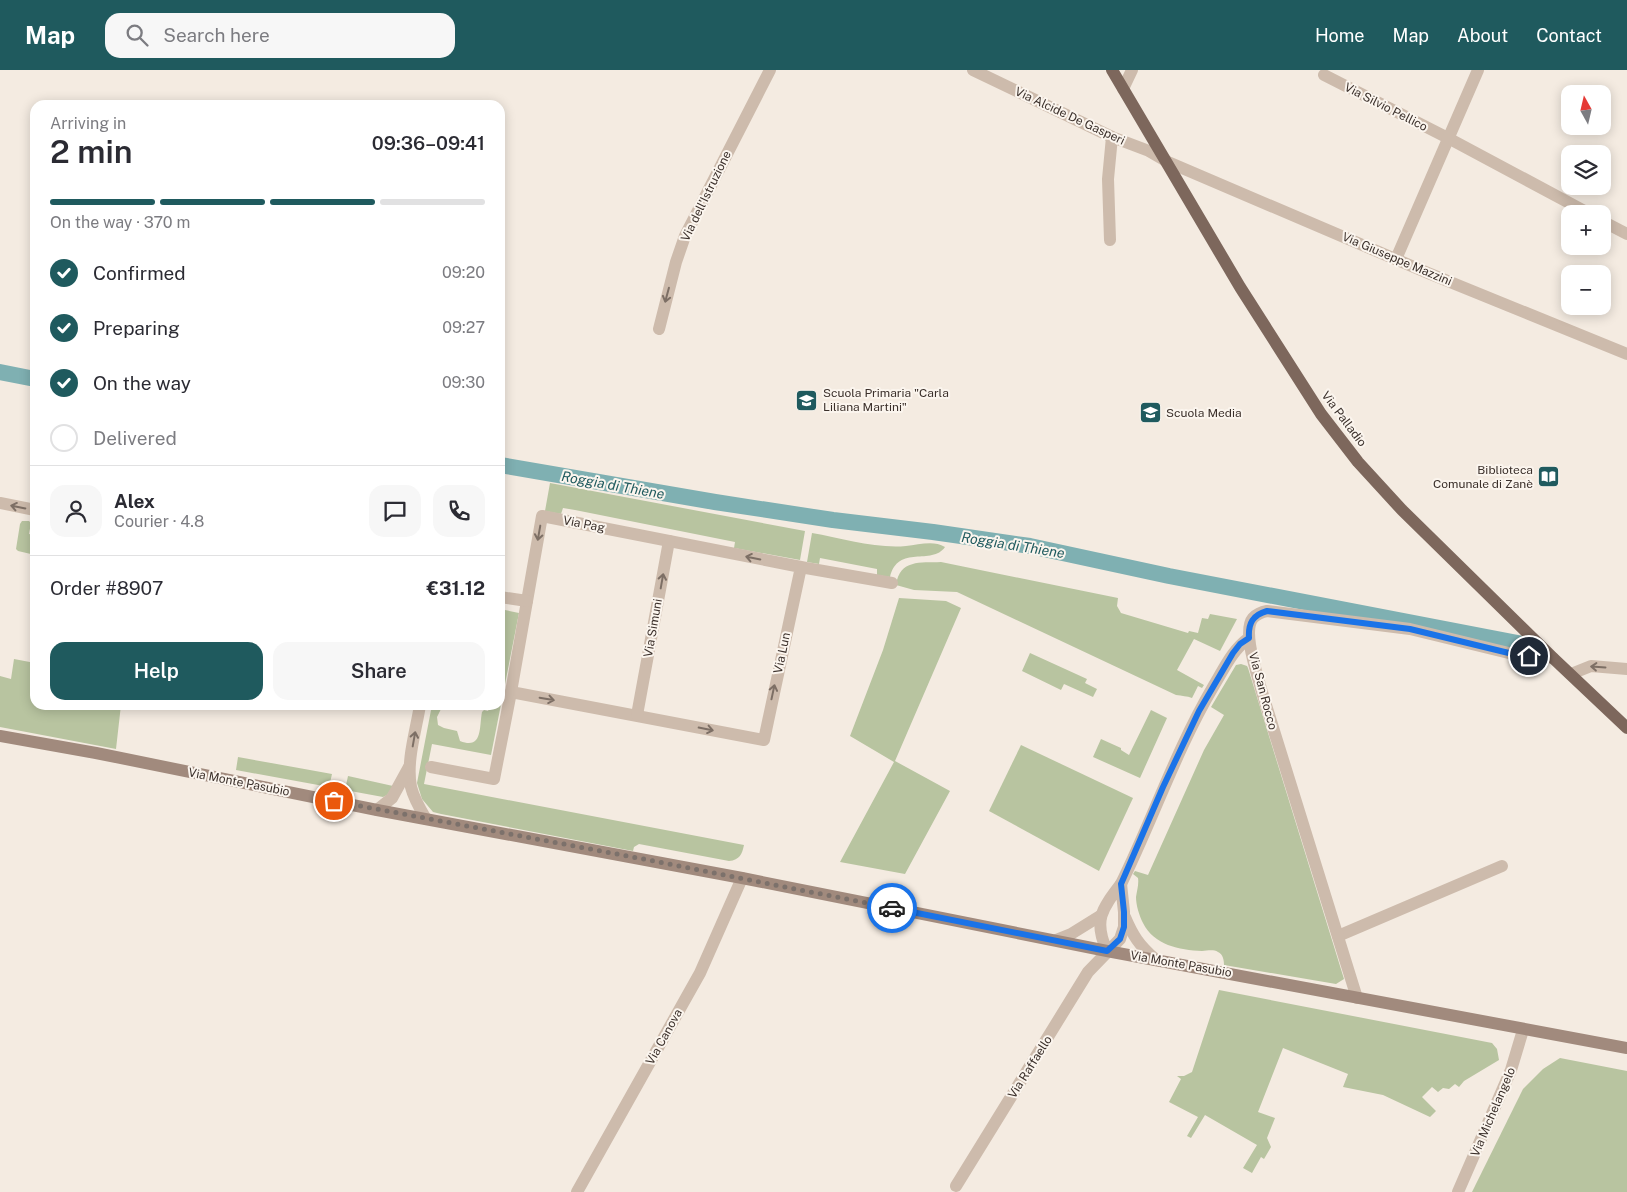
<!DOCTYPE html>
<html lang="en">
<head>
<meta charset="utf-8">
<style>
  :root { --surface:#fff; --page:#f7f7f7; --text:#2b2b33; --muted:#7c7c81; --line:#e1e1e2; --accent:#1f5a5e }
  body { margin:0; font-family:"Public Sans",sans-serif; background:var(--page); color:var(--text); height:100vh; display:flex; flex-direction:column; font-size:19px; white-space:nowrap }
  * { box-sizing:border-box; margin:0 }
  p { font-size:16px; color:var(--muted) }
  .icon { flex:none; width:28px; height:28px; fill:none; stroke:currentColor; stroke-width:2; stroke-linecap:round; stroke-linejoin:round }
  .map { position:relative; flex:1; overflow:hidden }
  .sheet { position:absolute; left:30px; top:30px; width:475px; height:610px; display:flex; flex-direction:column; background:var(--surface); border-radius:15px; box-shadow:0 2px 12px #0003 }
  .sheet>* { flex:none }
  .needle { width:32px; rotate:352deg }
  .controls { position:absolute; left:1561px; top:15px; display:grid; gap:10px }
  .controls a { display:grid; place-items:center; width:50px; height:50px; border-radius:10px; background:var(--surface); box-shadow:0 2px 12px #0003; font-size:25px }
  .pin { position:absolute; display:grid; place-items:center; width:42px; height:42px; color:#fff; margin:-21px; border:2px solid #fff; border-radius:50%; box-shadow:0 1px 5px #0007 }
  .courier { position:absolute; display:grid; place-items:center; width:50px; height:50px; margin:-25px; border:4px solid #1a73e8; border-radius:50%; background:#fff; color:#222; box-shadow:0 1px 6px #0007 }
  .summary em { font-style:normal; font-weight:600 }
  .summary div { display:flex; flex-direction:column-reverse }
  .summary { display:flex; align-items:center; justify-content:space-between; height:85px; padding:0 20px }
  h1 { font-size:32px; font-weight:600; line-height:38px }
  .bar { display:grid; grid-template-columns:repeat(4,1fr); gap:8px 5px; align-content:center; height:60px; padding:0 20px }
  .bar i { height:6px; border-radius:4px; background:var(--line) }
  .bar .current { background:var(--accent) }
  .bar p { grid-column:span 4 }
  .line { display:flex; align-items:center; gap:12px; padding:0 20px; border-top:1px solid var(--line) }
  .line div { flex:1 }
  .round { display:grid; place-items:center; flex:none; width:52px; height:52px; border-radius:15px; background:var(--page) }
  ol { padding:0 20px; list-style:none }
  li { display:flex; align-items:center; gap:15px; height:55px }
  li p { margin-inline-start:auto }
  li .icon { padding:5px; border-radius:50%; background:var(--accent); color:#fff; stroke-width:4 }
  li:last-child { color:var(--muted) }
  li i { width:28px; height:28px; border:2px solid var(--line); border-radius:50% }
  .cta { display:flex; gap:10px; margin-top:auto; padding:10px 20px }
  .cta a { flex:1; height:58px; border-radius:15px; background:var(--accent); color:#fff; font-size:20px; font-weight:600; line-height:58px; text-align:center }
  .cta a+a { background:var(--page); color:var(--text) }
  header { display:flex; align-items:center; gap:30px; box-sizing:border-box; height:70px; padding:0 25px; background:var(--accent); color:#fff }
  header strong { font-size:24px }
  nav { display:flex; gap:28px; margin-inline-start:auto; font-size:18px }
  .search { width:350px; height:45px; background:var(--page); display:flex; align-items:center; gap:12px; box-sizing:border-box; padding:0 18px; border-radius:15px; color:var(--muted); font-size:19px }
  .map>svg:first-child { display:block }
  .green { fill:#b8c4a0 }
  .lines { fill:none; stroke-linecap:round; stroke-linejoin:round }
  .canal { stroke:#7fb0b2; stroke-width:16 }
  .minor { stroke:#cdbbac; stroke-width:12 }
  .secondary { stroke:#a18a7d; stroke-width:12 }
  .primary { stroke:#7d675c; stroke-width:12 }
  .oneway { stroke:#7d6f65 }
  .done { stroke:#7c716b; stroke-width:5; stroke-dasharray:0 9 }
  .route { stroke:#1a73e8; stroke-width:6 }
  .labels { text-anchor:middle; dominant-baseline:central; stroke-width:4; stroke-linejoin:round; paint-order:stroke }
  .street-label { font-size:12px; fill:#3b302b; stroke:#fbf5ee }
  .poi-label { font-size:12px; fill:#3b302b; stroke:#fbf5ee; text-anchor:start }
  .water-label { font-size:14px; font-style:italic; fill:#1f5a5e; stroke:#fbf5ee }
</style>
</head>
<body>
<header>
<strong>Map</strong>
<div class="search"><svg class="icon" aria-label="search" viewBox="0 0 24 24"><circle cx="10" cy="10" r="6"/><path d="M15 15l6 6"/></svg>Search here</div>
<nav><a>Home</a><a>Map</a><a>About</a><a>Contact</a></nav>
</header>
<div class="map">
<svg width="1627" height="1122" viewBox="0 0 1627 1122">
  <rect width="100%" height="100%" fill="#f4ebe1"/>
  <g class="green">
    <path d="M550,413l255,48 -5,29 -66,-12 1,-6 -160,-32 -12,-2 -2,6 -16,-3z"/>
    <path d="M22,451h7l2,2 -2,11 6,1v20l-17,-4 -2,-2 4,-25z"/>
    <path d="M812,463c29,5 65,16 94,13 13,-1 27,-6 39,1 -13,19 -47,-3 -55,30l-13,-2v-6l-57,-11 -1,6 -12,-2z"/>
    <path d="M941,492l177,36 -1,8 4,7 67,20 1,-2 9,2 4,-15 6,1 2,-5 27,5 -17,32 -26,-12 -17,31 27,15 -2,3 -4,-2 -6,12c-5,-2 -10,-2 -16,-3l-219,-103 -43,-2 -18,-5c4,-26 24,-22 45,-23z"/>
    <path d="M899,528l47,3 15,7 -66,153 55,30 -45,83 -65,-12 54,-100 -44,-26 33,-86z"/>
    <path d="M500,539l19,4 -28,142 -59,-11 -8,40 320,61c-2,9 -4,15 -15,16l-90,-17 -5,3 -1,4 -192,-37 -8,-2 -11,-13 -5,-16 15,-78h11l-6,12 1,8 6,3 13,3 3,10c23,9 19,-14 22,-29l2,-2 4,1 3,-6h9z"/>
    <path d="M1030,583l57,26 -2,4 12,6 -4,8 -29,-13 -3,6 -39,-19z"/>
    <path d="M14,589l21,4v42h86l-5,44 -116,-22v-51l11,3z"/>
    <path d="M1241,594l6,2 1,2 96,311 -8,5 -112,-19c0,-5 -1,-11 -6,-13 -5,-3 -11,-1 -16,-1 -23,-1 -48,-6 -59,-28 -4,-8 -7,-18 -7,-26 1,-7 3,-13 2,-19l-5,-4 2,-3 13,4 56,-125 20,-35 -13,-8 25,-42z"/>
    <path d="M1151,640l16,8 -27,60 -47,-21 8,-18 20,9v2l8,5z"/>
    <path d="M1021,675l112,53 -34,73 -110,-60z"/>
    <path d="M238,687l94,17 -3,13 -93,-17z"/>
    <path d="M348,706l45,10 -6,9 -4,2 -38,-7z"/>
    <path d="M1219,920l273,53 5,6 2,11 -35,21 -5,6 -4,-3 -6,5 -6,-1 -5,4 -6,-5 -10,10 14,14 -6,6 -47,-22 -40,-8 5,-13 -65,-26 -25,64 17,6 -8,20 4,9 -7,12 -3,-2 -9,16 -9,-5 14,-23 -52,-30 -14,23 -4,-2 11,-19 -29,-15 12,-23 -4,-3h7l8,-4z"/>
    <path d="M1560,988l67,13v121h-155l51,-103 20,-20z"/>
  </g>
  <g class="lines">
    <g class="canal">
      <path d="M0,302l35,7"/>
      <path d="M500,395l215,37 118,18 100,12 97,14 139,30 354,68"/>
    </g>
    <g class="minor">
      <path d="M973,0l139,67 37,14 19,11 260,111 199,81"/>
      <path d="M1324,5l124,63 142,76"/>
      <path d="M1123,19l9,-19"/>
      <path d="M1602,151l25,13"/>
      <path d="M1110,170l-2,-61 4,-42"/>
      <path d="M1396,189l82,-189"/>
      <path d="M659,259l17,-67 9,-26 85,-166"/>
      <path d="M0,433l35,7"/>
      <path d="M801,497l-37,173 -253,-48 31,-176 259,51 5,1 86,15"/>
      <path d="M500,527l27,4"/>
      <path d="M1571,604l20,-8 36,3"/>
      <path d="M420,635c-4,26 -14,56 -9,82 3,12 9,22 15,32"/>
      <path d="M637,645l32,-174"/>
      <path d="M431,697l63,12 17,-87"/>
      <path d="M377,740l15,-12 17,-31"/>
      <path d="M1121,814c32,-65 55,-134 92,-197 11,-18 19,-37 36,-49"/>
      <path d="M1125,847c8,19 14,28 30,42"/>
      <path d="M1338,866l164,-70"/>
      <path d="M1056,870l15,-6 29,-18"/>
      <path d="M1357,928l-96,-309c-4,-16 -19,-58 -8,-71 4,-4 9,-6 14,-7l143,18 107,26 36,3"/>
      <path d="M956,1116l132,-214 32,-33 4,-12v-15l-3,-28c-19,25 -28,36 -14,67"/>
      <path d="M577,1122l123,-219 42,-95"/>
      <path d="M1458,1122l53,-122 12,-40"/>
    </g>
    <path class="secondary" d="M0,666l96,17 281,57 365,68 365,73 520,97"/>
    <path class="primary" d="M1112,0l128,217 81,127 37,48 44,48 151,148 74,70"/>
  </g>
  <defs><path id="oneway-shaft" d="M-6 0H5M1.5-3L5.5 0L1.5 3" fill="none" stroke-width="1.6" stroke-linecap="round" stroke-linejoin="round" transform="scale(1.25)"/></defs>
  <g class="oneway">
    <use href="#oneway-shaft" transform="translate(667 225) rotate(105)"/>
    <use href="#oneway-shaft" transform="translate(18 437) rotate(-169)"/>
    <use href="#oneway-shaft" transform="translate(539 463) rotate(100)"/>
    <use href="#oneway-shaft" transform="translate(753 488) rotate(-169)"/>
    <use href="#oneway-shaft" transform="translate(662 511) rotate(-80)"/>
    <use href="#oneway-shaft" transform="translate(1598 597) rotate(-176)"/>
    <use href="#oneway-shaft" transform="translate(773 622) rotate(-78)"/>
    <use href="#oneway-shaft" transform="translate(547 629) rotate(10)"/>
    <use href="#oneway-shaft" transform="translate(706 659) rotate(11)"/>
    <use href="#oneway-shaft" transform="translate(414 669) rotate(-80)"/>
  </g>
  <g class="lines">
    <path class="done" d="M334,731l304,57 254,50"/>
    <path class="route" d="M892,838l215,43 13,-12 4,-12v-15l-3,-28 42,-97 36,-76 34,-58 7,-9 9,-6c-1,-15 4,-23 18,-27l143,18 107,26 12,1"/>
  </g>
  <defs>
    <symbol id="school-square" viewBox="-11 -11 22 22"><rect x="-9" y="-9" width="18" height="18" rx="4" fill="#1f5a5e" stroke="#fbf5ee"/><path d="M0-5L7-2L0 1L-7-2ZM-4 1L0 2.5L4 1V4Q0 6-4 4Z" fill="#fff"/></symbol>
    <symbol id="library-square" viewBox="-11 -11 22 22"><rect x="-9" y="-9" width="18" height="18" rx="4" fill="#1f5a5e" stroke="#fbf5ee"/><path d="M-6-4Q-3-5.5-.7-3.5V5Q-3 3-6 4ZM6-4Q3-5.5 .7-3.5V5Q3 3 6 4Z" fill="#fff"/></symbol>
  </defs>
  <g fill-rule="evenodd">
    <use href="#school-square" x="794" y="318" width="25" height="25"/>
    <use href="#school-square" x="1138" y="330" width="25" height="25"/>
    <use href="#library-square" x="1536" y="394" width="25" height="25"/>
  </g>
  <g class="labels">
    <g class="street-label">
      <text transform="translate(1386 37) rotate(27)">Via Silvio Pellico</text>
      <text transform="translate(1070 46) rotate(25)">Via Alcide De Gasperi</text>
      <text transform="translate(706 126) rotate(-64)">Via dell'Istruzione</text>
      <text transform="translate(1397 189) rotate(23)">Via Giuseppe Mazzini</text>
      <text transform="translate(1344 349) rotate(53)">Via Palladio</text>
      <text transform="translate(584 454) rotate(11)">Via Pag</text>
      <text transform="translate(653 558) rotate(-80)">Via Simuni</text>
      <text transform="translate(782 583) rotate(-78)">Via Lun</text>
      <text transform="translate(1263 621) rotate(75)">Via San Rocco</text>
      <text transform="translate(239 712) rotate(11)">Via Monte Pasubio</text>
      <text transform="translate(1181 894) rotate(10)">Via Monte Pasubio</text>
      <text transform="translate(664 967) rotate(-61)">Via Canova</text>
      <text transform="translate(1030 997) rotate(-58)">Via Raffaello</text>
      <text transform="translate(1493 1042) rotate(-67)">Via Michelangelo</text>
    </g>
    <g class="poi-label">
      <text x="823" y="323">Scuola Primaria "Carla<tspan x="823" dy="14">Liliana Martini"</tspan></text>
      <text x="1166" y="343">Scuola Media</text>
      <text x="1533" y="400" text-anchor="end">Biblioteca<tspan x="1533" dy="14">Comunale di Zanè</tspan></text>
    </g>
    <g class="water-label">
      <text transform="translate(613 415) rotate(10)">Roggia di Thiene</text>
      <text transform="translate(1013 475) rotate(9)">Roggia di Thiene</text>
    </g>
  </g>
</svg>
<div class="controls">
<a><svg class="needle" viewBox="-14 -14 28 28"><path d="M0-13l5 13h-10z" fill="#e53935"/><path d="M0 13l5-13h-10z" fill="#7c7c81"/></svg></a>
<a><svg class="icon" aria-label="layers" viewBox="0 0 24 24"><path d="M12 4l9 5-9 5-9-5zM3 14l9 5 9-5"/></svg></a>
<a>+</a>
<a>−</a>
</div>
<div class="pin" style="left:334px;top:731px;background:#ea580c"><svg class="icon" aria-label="bag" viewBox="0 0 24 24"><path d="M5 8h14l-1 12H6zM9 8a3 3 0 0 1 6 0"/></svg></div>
<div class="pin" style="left:1529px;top:586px;background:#1f2937"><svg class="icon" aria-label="home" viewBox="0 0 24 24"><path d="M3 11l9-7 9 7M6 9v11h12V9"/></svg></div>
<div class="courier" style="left:892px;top:838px"><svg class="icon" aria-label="car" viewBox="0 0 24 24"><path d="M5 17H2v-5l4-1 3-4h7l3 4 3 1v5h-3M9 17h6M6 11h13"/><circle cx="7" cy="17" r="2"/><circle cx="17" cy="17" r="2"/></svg></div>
<section class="sheet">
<div class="summary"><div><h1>2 min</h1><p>Arriving in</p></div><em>09:36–09:41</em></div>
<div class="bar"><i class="current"></i><i class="current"></i><i class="current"></i><i></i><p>On the way · 370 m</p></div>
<ol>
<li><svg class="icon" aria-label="check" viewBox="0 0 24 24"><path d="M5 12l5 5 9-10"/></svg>Confirmed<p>09:20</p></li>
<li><svg class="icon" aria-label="check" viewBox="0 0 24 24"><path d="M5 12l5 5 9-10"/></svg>Preparing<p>09:27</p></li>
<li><svg class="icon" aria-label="check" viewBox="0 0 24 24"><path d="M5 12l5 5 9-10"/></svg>On the way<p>09:30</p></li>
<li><i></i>Delivered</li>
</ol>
<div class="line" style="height:90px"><a class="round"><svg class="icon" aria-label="person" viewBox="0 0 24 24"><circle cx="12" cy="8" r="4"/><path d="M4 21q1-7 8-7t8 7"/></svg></a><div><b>Alex</b><p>Courier · 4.8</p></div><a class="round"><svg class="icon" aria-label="chat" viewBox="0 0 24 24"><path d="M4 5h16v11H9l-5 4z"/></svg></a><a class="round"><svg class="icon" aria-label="phone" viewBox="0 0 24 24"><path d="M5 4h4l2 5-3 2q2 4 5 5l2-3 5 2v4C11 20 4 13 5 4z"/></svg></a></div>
<div class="line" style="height:65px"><div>Order #8907</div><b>€31.12</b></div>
<div class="cta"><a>Help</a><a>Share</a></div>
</section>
</div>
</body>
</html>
